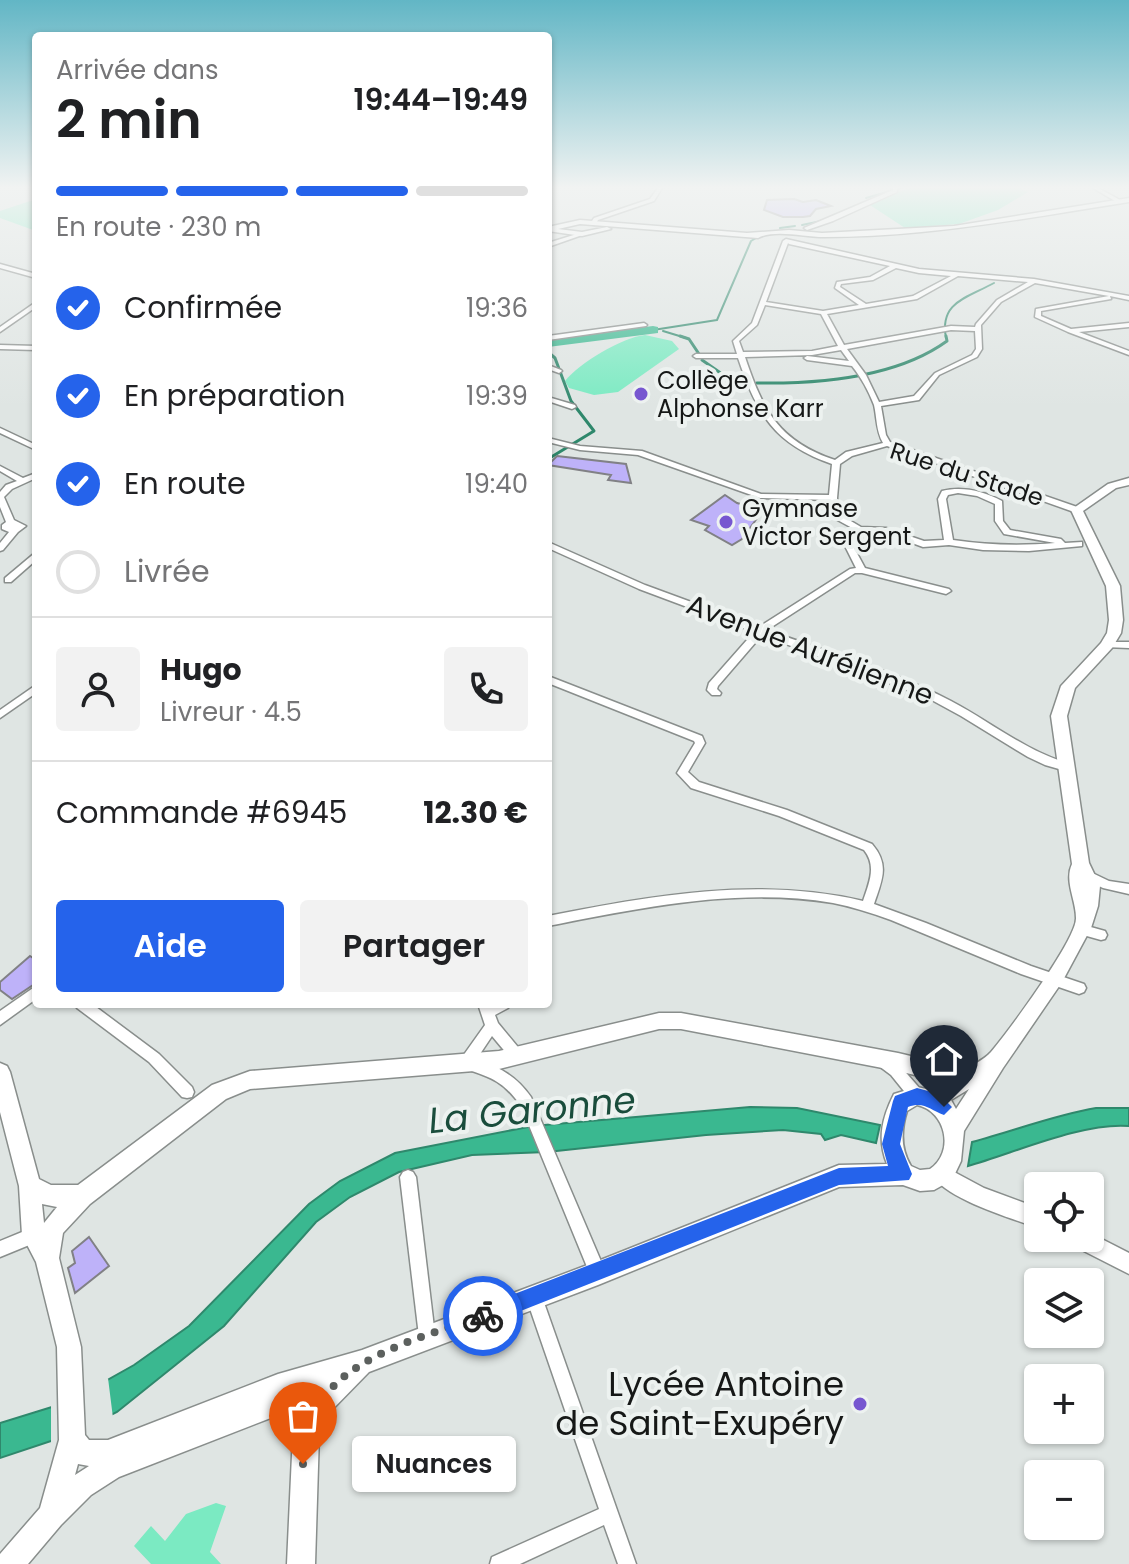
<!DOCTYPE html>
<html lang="fr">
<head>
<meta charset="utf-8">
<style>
  :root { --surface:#fff; --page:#f2f2f2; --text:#202124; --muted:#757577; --line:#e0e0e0; --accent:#2563eb }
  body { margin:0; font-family:Poppins,sans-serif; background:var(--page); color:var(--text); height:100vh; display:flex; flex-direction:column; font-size:30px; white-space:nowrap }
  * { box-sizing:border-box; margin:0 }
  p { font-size:26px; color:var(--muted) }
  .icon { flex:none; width:44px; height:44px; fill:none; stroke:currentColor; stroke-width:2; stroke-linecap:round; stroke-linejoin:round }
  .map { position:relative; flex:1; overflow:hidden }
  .panel { position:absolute; left:32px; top:32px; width:520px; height:976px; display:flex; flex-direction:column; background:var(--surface); border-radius:8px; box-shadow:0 2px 6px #0004 }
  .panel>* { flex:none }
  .controls { position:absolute; left:1024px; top:1172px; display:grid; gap:16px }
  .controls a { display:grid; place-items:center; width:80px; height:80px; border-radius:8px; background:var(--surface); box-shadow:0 2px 6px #0004; font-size:40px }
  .pin { position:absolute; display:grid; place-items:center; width:68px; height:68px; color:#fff; margin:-82px -34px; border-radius:50% 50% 50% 0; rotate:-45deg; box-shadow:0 0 8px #0007 }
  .pin .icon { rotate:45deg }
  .courier { position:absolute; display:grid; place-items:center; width:80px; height:80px; margin:-40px; border:6px solid #2563eb; border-radius:50%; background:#fff; color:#222; box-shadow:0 2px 10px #0007 }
  .bubble { position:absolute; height:56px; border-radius:8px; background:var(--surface); box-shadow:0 2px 6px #0004; font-size:26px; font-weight:600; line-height:56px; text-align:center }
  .head em { font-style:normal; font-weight:600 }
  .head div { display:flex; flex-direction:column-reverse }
  .head { display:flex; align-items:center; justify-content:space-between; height:136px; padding:0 24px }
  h1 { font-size:52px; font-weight:600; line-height:60px }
  .bar { display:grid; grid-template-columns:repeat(4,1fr); gap:12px 8px; align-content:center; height:96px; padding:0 24px }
  .bar i { height:10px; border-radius:6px; background:var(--line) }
  .bar .active { background:var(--accent) }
  .bar p { grid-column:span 4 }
  .line { display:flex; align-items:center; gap:20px; padding:0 24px; border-top:2px solid var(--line) }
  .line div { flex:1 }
  .round { display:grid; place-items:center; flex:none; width:84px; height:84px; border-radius:8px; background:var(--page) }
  ol { padding:0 24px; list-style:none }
  li { display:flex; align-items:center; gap:24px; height:88px }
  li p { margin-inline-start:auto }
  li .icon { padding:8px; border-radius:50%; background:var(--accent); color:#fff; stroke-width:4 }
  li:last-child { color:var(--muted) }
  li i { width:44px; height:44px; border:4px solid var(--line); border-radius:50% }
  .cta { display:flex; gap:16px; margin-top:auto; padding:16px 24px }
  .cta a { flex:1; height:92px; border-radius:8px; background:var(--accent); color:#fff; font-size:32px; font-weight:600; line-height:92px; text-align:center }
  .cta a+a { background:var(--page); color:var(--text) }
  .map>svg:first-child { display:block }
  .green { fill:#7beac2 }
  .water { fill:#3ab890; stroke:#2f886c; stroke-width:2 }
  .pier { fill:#dfe5e3 }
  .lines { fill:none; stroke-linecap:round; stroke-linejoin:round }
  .stream-far1 { stroke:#2f886c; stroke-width:2 }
  .stream { stroke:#2f886c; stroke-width:3 }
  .river { fill:#3ab890; fill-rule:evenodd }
  .building { fill:#beb2f9; stroke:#818185; stroke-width:2 }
  .minor-casing { stroke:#898e8c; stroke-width:3 }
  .tertiary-casing { stroke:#898e8c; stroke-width:3 }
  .secondary-casing { stroke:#898e8c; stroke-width:3 }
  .minor { fill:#fff; fill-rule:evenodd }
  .tertiary { fill:#fff; fill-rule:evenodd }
  .secondary { fill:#fff; fill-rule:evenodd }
  .route { fill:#2563eb }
  .done { stroke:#5c605e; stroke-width:8; stroke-dasharray:0 14.4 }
  .poi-dot { fill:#7757d0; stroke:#edf2f0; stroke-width:3 }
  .labels { text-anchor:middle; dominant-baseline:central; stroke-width:8; stroke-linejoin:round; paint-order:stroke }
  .far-poi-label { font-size:24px; fill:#161817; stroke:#edf2f0; text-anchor:start }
  .far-street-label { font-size:24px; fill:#161817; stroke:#edf2f0 }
  .street-label { font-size:28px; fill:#161817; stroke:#edf2f0 }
  .near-poi-label { font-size:34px; fill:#161817; stroke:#edf2f0; text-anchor:end }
  .near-water-label { font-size:36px; font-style:italic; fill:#1a4d3c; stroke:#edf2f0 }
</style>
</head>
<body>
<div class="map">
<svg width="1129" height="1564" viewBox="0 0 1129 1564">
  <rect width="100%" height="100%" fill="#dfe5e3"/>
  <g class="green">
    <path d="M912,188h106l10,4 -30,18 -39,14 -54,4 -35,-23 5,-6z"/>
    <path d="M36,199v32l-36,-13v-7z"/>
    <path d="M645,335l27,6 7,8 -61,43 -24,3 -25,-7 -4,-7c14,-18 58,-44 80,-46z"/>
    <path d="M216,1503l10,3 -16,46 11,12h-70l-17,-18 17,-20 14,15 21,-27z"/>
  </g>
  <g class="water">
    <path d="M750,1107l47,1 83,17 -4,18 -35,-8 -16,5 -4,-6 -38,-4 -77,5 -159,17 -75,3 -73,17 -49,25 -34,25 -92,104 -107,86 -42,21 -75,25v-35l68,-21 66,-37 55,-39 120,-122 31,-23 55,-28 138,-27z"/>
    <path d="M1096,1108h33v18c-46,-4 -115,27 -161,40l4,-24c42,-11 82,-27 124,-34z"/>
  </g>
  <path class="pier" d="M108,1378l5,40 -36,19 -26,6v-38z"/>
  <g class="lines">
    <g class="stream-far1">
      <path d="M866,198l35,-10"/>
      <path d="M802,225l24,-5"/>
      <path d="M780,228l15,-2"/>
      <path d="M653,330l64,-10 34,-79 5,-3"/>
      <path d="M663,331l23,7"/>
      <path d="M946,338c-7,-36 21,-40 48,-55"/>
    </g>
    <g class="stream">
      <path d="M680,336l9,3 10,15"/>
      <path d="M548,352l7,6 16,43 23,30 -46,28"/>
      <path d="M702,360l20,14 20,7"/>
      <path d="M757,383c61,1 139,-5 190,-42l-1,-5"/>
    </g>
    <path class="river" d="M653,326l5,1v6l-110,14v-8z"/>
  </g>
  <g class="building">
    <path d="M794,199l9,3 13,-2 15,6 -15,3 -6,7 -7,1h-20l-19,-7 3,-10z"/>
    <path d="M557,456l69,8 5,19 -23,-3 3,-5 -63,-10z"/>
    <path d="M725,495l12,8 26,7 -21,29 -10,6 -27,-15 4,-4 -18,-6z"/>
    <path d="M30,956l6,4v23l-24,16 -12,-9v-8z"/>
    <path d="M89,1237l20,29 -34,27 -7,-25 7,-5 -3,-12z"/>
  </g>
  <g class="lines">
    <defs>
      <g id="minor">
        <path d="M658,188h4l-8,13 -56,19 -3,5 -5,-1 4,-6 56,-19z"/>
        <path d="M893,188h4v4l-64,29 -26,9 -3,-2 89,-38z"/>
        <path d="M1093,188h5l22,12 -5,1z"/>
        <path d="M580,233l5,1 -37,13v-4z"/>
        <path d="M786,239l133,30 115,10 95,17v4l-19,-4 1,3 -70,12v5l30,13 58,-6v4l-50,5 50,19v4l-61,-23 -33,-15 1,-8 73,-13 -74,-13 -34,19 -20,23 1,24 -5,8 -38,18 -20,25 -38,6 5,29 4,7 190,66v4h-6l-187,-66 -35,10 -12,8 -3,34 2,16 22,13 25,1 38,13 20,-1 -6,-41 4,-8c21,-5 41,0 60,10l1,20 7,9 51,9 4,4 17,-1v4l-53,5 -46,-1 -34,-5 -26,2 -38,-14 -24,-1 -7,6 -2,6 13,24 84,21 2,2 -5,3 -84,-21h-7l-88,57c61,22 127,41 184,71 40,21 74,50 119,63l1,3 -1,3 -4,1 -21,-6 -17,-8 -67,-41 -33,-18 -166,-63 -44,51 -1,3 4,4 -1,2h-8l-5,-5 2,-7 45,-51 -115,-43 -91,-41v-6l97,43 114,42 91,-58 6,-1 -12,-24 2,-7 8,-8 -22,-12 -3,-17 -69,-2 -122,-43 -58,-5 -32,-8v-4l32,8 62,5 119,43 68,1 3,-31c-58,-20 -75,-50 -94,-106h-42l-3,-2 3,-2h41l-4,-13 19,-18 31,-82zM788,243l1,1 101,22 -20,11 -33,5 -2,6 24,17 -36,6 -57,-9zM896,268l23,5 32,3 -38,20 -47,8 -26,-17 1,-3 32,-4zM958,276l70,6 -31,18 -21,24 -1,3 -24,-1 -107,19 -17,-31 90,-15zM765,305l56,9 17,32 -26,5 -69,1 -4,-11 18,-16zM951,330l24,1 1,18 -4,6 -37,18 -21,23 -35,6 -13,-27 -19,-26zM841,350l8,11 -42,-5 -3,2 3,2 45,6c9,11 17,26 22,39 3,13 2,26 9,38l-37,9 -11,8c-56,-19 -72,-49 -90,-103l67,-2zM958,493l19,3 18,8v17l9,13 51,9c-35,3 -68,2 -102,-3l-7,-41 2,-4z"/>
        <path d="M0,264l36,10v4l-36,-10z"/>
        <path d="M36,302v5l-36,25v-5z"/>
        <path d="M644,323l3,2 -1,1 -98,14v-4z"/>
        <path d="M0,345l36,1v4l-36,-1z"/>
        <path d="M548,365l13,5 1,1 -3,2 -11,-4z"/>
        <path d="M548,397l27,8 1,2 -4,2 -24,-8z"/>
        <path d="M0,428l36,17v5l-36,-17z"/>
        <path d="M0,466l23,12 13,-5v5l-24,11 -8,8 10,23 12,6 -8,6 -15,18 -3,1v-8l9,-11 -7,-3v-4l4,-3 -6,-15v-15l6,-7 11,-4 -17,-10z"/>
        <path d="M36,552v8l-25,22h-6v-4z"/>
        <path d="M1107,642h22v6l-25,-1 -2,-2 2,-2z"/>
        <path d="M548,676l154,60 3,7 -17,29 11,10 88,28 85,34c18,21 10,36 2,60l52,19 105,43 53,18 2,4 -2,4 -5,2 -58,-20 -130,-54c-19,-7 -38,-13 -58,-17 -94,-16 -193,5 -285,23v-10c103,-20 211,-40 315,-15 6,-18 14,-35 1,-51l-85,-34 -88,-28 -14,-15 18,-30 -1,-2 -146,-58z"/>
        <path d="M36,685v8l-36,25v-8z"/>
        <path d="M1084,869l25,12 20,3v10l-26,-6 -23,-11 -2,-3 2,-3z"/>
        <path d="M1080,924l25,7 2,4 -2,4 -4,1 -25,-7 -2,-4 2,-4z"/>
        <path d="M36,986v13l-36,26v-14z"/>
        <path d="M75,1004h17l67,50 33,33 2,5 -2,5 -5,1 -5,-1 -33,-35 -72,-54z"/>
        <path d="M478,1004h32l-2,4 -13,7 3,8 24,29 2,4 -2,4 -5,2 -5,-2 -20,-24 -16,24c24,7 40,16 55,37l75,176 -2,6 -6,2 -6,-2 -71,-173c-19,-27 -32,-29 -61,-39l-2,-4 27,-38z"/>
        <path d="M884,1056l17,11 21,24 2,5 -2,5 -5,1 -5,-1 -21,-26 -12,-9 -2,-4 2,-4z"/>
        <path d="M408,1170l5,2 3,5 19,159 -2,6 -6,2 -6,-2 -2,-6 -19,-159 3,-5z"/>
        <path d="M34,1224l6,2 2,6 -3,9 -39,16v-16l27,-11 1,-4z"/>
        <path d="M534,1289l6,2 2,6 94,267h-18l-14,-39 -84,39h-30l2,-7 107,-48 -73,-212 2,-6z"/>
      </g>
      <g id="tertiary">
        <path d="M943,1166l41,22 54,20v20c-24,-9 -95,-30 -105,-53l3,-7z"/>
        <path d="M1090,1233l39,20v21l-57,-29 -3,-7h21z"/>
      </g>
      <g id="secondary">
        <path d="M1129,198v4c-101,16 -202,35 -305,35 -20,0 -49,-8 -66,1l-178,-14 -22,5 24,3 25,-5 4,2 -29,7 -34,-5v-4l32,-7 167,13 42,-3 33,3 132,-7z"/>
        <path d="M1129,478v7l-13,3 -33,23 37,75 3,34 -2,13 -9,15 -37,40 -8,28 22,147 11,23 -2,20 -7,22 -29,54 -59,86 -39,63 -3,30 -9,19 -18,10 -14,1 -17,-6 -64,2 -241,98 -229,87 -42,43 -8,19 -4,130h-28l6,-131 -4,-12 -8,-7 -162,63 -28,18 -30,30 -33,39h-28v-10l40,-46 19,-68 -2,-93 -21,-85 -14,-27 -3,-49 -19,-74v-49l7,3 3,6 29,107 12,6h27l134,-100 38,-14 249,-20 160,-38h22l217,40 67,16c9,-5 19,-9 26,-17 16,-19 86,-113 85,-134 0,-18 -12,-37 -4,-54l-21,-148 10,-30 40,-43 6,-10 2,-13 -3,-34 -35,-76 37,-26zM659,1029h22l217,42 46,11 -13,8 -14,-3 -23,7c-12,24 -17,45 -7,70l-48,1 -241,96 -236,89 -84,24 -170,66h-19l-4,-5 -4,-88 -22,-89 4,-25 27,-29 136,-105 24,-10 249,-20zM969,1089l-13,20 -5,-9zM917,1105c29,6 38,47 13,64l-10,1 -9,-4c-11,-18 -10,-36 -4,-55zM42,1204l15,3 -13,16zM319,1387l-13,16 -10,-10zM78,1464l11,2 -14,9z"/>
      </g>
    </defs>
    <use href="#minor" class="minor-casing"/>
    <use href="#tertiary" class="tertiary-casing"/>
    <use href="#secondary" class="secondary-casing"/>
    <use href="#minor" class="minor"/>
    <use href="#tertiary" class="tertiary"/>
    <use href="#secondary" class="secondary"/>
  </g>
  <linearGradient id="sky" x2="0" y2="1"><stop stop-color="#62b6c5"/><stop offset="0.46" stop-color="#f1f3f2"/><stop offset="1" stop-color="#f1f3f2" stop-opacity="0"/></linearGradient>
  <rect width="1129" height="407" fill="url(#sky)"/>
  <path class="route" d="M917,1088l22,6 13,13 -8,8c-14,-5 -20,-14 -36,-8l-8,37 12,30 -3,6 -70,5 -356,141 -7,-3 -3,-7 3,-7 363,-141 49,-2 -6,-22 11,-43 2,-5z"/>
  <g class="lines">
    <path class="done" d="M303,1464c1,-10 1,-22 3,-31 19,-74 115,-95 177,-117"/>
  </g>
  <g class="poi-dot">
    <circle cx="641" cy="394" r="8"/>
    <circle cx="726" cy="522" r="8"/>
    <circle cx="860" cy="1404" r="8"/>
  </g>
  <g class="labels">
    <g class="far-poi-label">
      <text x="657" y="380">Collège<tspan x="657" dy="28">Alphonse Karr</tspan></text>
      <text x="742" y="508">Gymnase<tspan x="742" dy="28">Victor Sergent</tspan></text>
    </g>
    <g class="far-street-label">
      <text transform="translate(967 474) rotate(18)">Rue du Stade</text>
    </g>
    <g class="street-label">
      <text transform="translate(810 650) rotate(21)">Avenue Aurélienne</text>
    </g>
    <g class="near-poi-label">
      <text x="844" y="1384">Lycée Antoine<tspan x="844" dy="39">de Saint-Exupéry</tspan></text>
    </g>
    <g class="near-water-label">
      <text transform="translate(532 1110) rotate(-6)">La Garonne</text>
    </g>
  </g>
</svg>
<div class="controls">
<a><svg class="icon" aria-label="locate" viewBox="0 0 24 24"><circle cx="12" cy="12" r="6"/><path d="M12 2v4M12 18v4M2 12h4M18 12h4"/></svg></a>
<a><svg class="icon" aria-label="layers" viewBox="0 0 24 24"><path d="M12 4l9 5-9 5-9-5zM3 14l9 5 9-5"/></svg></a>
<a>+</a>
<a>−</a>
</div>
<div class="pin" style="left:303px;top:1464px;background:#ea580c"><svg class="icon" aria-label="bag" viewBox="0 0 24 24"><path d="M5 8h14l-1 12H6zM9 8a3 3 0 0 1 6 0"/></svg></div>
<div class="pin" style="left:944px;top:1107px;background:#1f2937"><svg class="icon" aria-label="home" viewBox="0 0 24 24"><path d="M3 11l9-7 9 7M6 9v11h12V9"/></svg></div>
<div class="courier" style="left:483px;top:1316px"><svg class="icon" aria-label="bike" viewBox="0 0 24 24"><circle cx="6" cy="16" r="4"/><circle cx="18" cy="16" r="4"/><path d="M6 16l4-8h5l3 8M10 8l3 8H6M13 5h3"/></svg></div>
<div class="bubble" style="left:352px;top:1436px;width:164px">Nuances</div>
<section class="panel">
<div class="head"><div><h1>2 min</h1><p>Arrivée dans</p></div><em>19:44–19:49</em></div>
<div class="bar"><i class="active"></i><i class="active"></i><i class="active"></i><i></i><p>En route · 230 m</p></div>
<ol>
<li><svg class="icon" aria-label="check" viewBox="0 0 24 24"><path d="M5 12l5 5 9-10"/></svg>Confirmée<p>19:36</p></li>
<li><svg class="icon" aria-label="check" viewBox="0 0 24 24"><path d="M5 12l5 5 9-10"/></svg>En préparation<p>19:39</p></li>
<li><svg class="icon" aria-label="check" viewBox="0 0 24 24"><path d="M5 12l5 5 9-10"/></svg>En route<p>19:40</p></li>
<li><i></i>Livrée</li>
</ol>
<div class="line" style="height:144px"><a class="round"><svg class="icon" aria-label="person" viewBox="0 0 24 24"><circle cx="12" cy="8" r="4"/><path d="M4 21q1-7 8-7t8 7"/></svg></a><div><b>Hugo</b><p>Livreur · 4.5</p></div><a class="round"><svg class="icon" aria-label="phone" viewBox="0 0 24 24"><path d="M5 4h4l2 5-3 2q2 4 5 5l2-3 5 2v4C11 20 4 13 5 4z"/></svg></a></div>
<div class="line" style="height:104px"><div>Commande #6945</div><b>12.30 €</b></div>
<div class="cta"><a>Aide</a><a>Partager</a></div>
</section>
</div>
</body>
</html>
